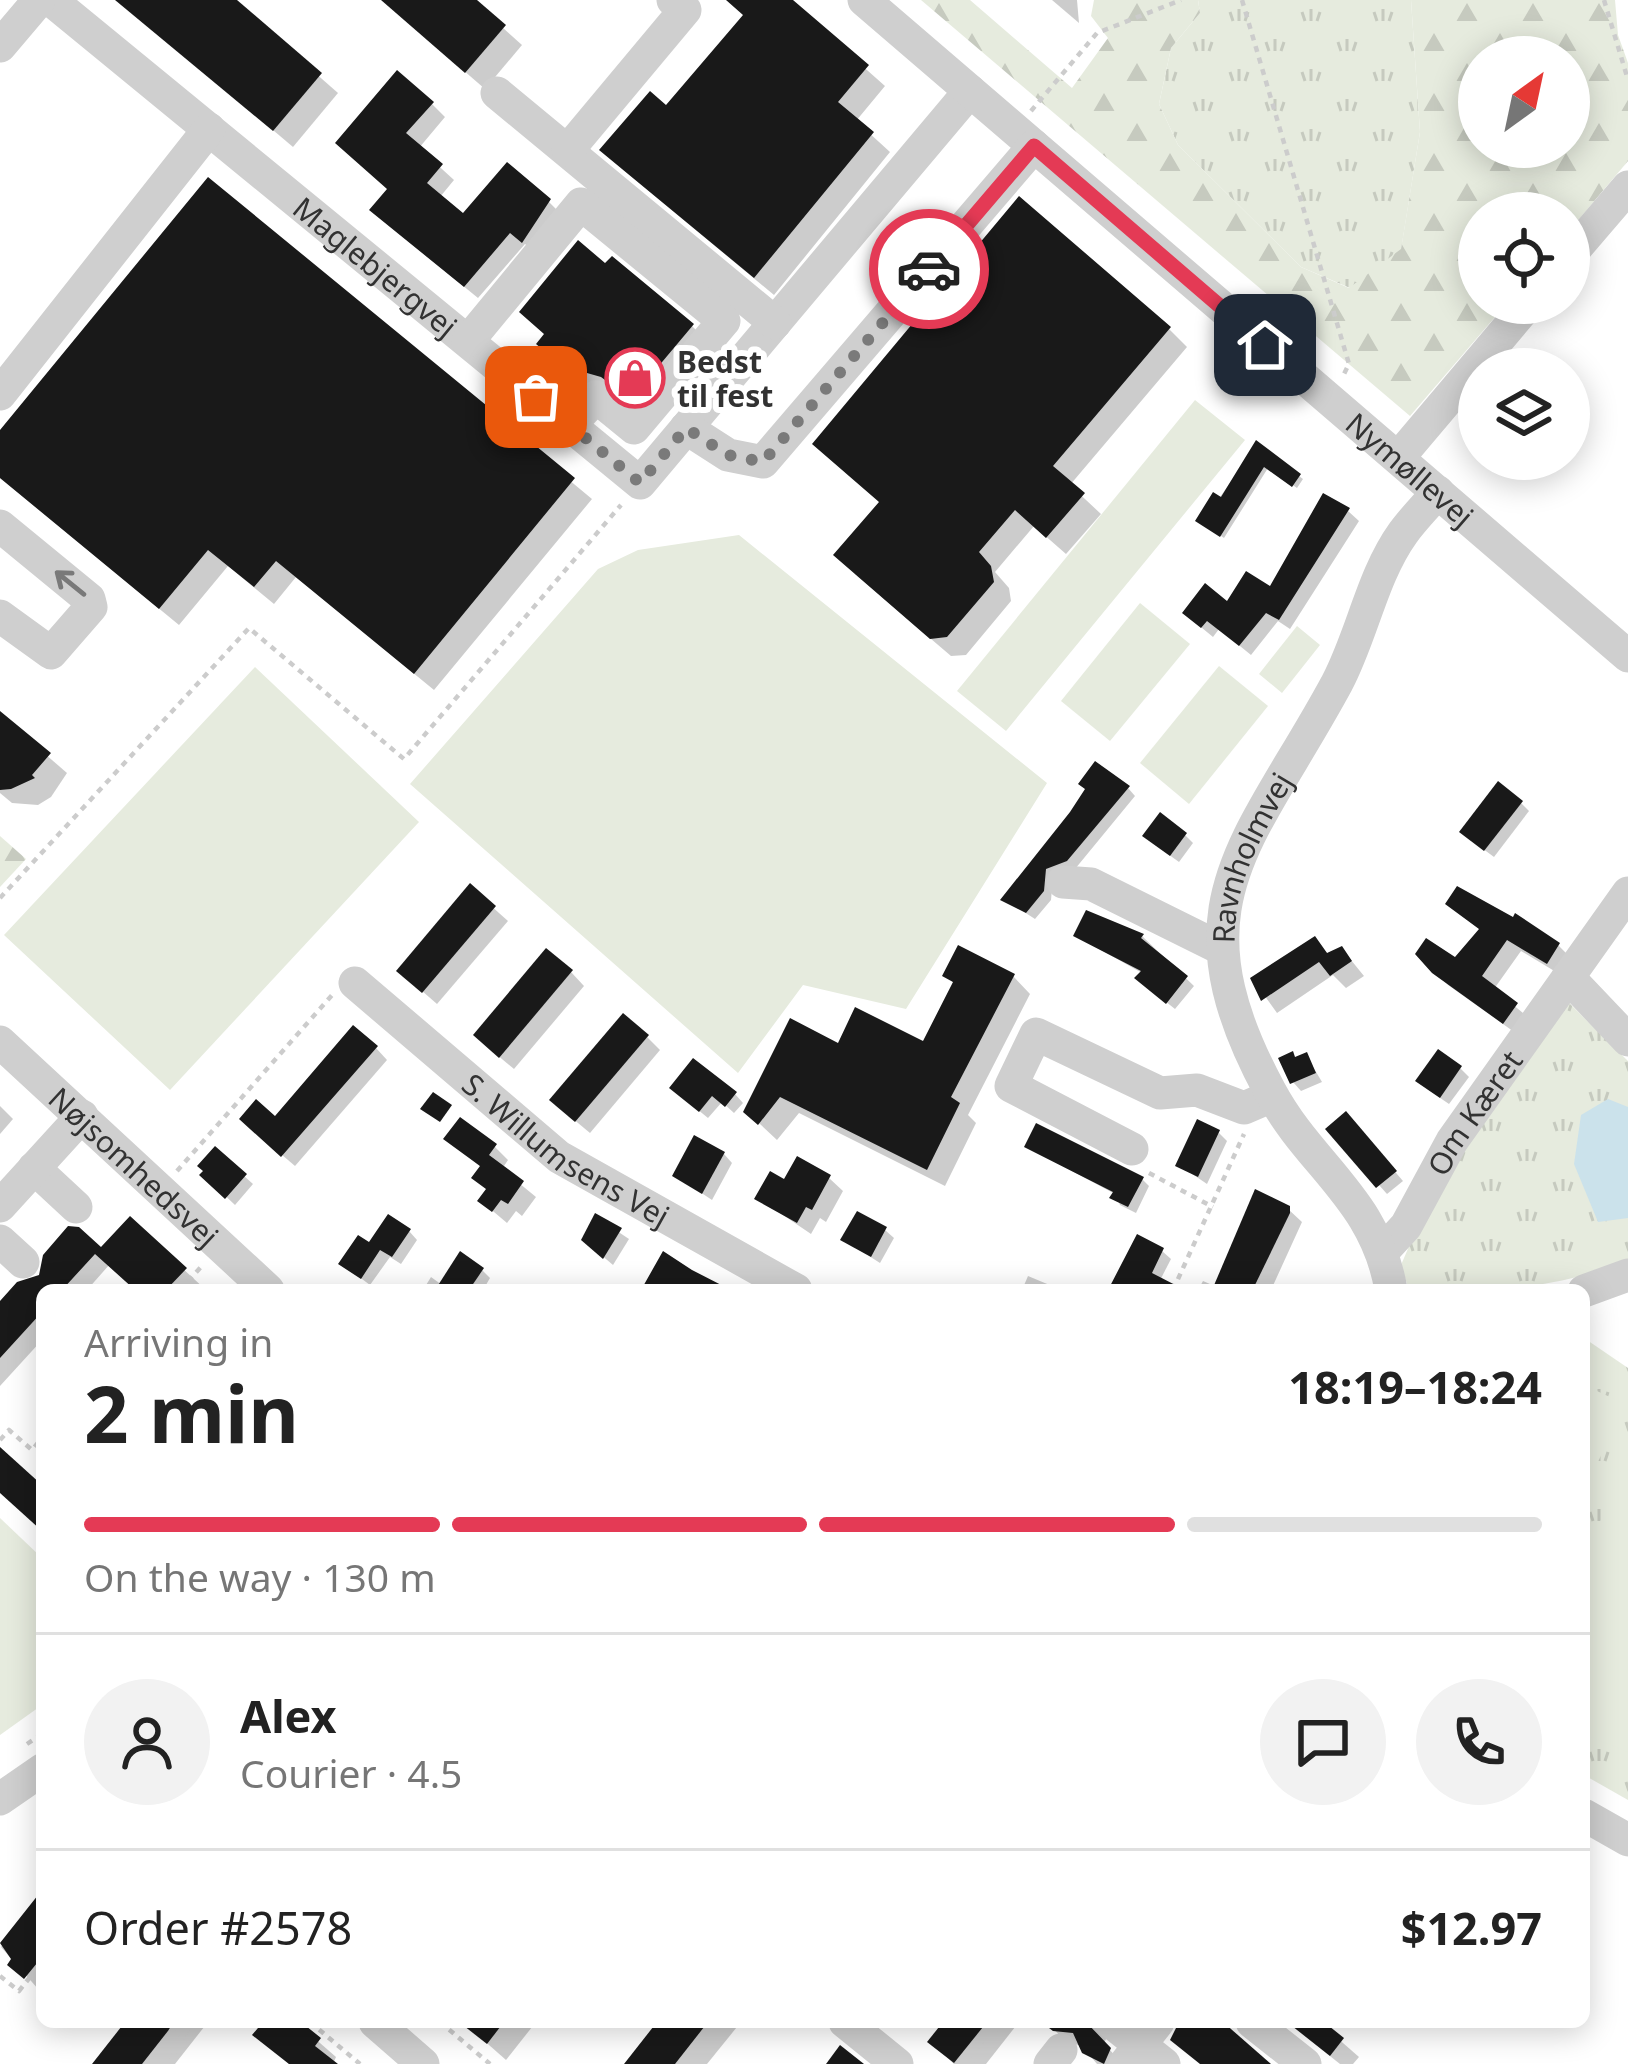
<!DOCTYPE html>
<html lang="en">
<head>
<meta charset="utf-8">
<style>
  :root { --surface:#fff; --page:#f2f2f2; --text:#222; --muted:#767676; --line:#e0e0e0; --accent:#e43a55 }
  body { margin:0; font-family:"Noto Sans",sans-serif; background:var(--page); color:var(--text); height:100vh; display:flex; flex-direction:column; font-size:45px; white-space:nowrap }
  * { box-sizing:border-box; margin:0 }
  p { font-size:39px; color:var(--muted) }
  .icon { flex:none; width:66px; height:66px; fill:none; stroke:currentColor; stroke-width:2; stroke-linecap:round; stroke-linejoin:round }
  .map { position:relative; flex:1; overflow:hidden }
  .drawer { position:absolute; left:36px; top:1284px; width:1554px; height:744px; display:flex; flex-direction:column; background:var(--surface); border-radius:18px; box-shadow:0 6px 30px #0003 }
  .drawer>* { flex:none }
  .needle { width:78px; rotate:33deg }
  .fabs { position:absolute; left:1458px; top:36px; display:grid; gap:24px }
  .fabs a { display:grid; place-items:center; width:132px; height:132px; border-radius:50%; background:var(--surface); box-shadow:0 6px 30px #0003; font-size:60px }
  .pin { position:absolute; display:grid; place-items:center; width:102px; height:102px; color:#fff; margin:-51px; border-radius:24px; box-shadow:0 6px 18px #0006 }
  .courier { position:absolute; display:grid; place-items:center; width:120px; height:120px; margin:-60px; border:9px solid #e43a55; border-radius:50%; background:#fff; color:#222; box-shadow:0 3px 15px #0007 }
  .head em { font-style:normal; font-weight:700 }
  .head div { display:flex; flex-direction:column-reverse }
  .head { display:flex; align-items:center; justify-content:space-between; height:204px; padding:0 48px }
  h1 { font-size:78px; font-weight:700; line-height:90px }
  .bar { display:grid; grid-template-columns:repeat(4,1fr); gap:18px 12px; align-content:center; height:144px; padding:0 48px }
  .bar i { height:15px; border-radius:9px; background:var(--line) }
  .bar .selected { background:var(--accent) }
  .bar p { grid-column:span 4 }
  .line { display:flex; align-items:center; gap:30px; padding:0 48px; border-top:3px solid var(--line) }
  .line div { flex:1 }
  .round { display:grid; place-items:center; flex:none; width:126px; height:126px; border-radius:63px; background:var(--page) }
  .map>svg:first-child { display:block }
  .grass { fill:url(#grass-tufts) }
  .forest { fill:url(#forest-firs); fill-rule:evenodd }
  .pitch { fill:#e6ebde }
  .water { fill:#cbe2eb }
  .shadow { fill:#0003 }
  .building { fill:#191919 }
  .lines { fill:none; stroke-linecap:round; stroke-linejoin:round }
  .path { stroke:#ccc; stroke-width:4.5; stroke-dasharray:6 6; stroke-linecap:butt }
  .minor { stroke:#cfcfcf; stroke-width:33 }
  .oneway { stroke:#797979 }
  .done { stroke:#7a7a7a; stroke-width:12; stroke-dasharray:0 21.6 }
  .route { stroke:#e43a55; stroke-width:15 }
  .labels { text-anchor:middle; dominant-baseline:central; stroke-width:12; stroke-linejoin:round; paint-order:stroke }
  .street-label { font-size:30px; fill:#323232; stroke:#fff }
  .poi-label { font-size:30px; font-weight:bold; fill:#323232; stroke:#fff; text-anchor:start }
</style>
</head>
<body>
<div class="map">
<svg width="1628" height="2064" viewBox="0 0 1628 2064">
  <defs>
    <pattern id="grass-tufts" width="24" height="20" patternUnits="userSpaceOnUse" patternTransform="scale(3)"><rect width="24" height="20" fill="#e6ebde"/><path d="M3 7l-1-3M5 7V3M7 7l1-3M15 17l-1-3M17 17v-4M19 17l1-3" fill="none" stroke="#c6cabf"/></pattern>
    <pattern id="forest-firs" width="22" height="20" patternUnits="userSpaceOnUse" patternTransform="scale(3)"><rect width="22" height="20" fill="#e6ebde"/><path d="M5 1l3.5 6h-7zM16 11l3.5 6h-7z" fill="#c6cabf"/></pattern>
  </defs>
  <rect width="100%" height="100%" fill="#fff"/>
  <g class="grass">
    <path d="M1198,0h213l9,132 -19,118 -51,38 -49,-21 -123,-122 -19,-41 12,-56 29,-35z"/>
    <path d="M1564,998l64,63v198c-73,33 -141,31 -219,31l-8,-25 21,-49z"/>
    <path d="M1584,1338l44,30v432l-44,-25z"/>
  </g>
  <g class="forest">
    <path d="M921,0h49l102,88 36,-50 -17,-22 3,-16h104l2,13 -29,35 -12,56 19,41 123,122 48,21 52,-39 19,-117 -9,-132h204l3,35 10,28v98l-59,70v-18h-90v90h28l-97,113zM1479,57h90v90h-90z"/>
    <path d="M0,836l26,23 -26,28z"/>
  </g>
  <g class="pitch">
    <path d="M1195,400l50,40 -239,291 -49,-40z"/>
    <path d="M739,535l308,248 -141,226 -103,-24 -65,88 -328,-289 188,-215 40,-19z"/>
    <path d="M1140,603l50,41 -80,97 -49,-40z"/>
    <path d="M1297,626l23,19 -38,48 -23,-19z"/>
    <path d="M1219,666l49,40 -79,98 -49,-41z"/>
    <path d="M255,667l164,155 -249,268 -166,-155z"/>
    <path d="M1584,1385l41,19 -41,88z"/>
    <path d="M1628,1454v298l-44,-18v-173z"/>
    <path d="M0,1518l42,40v147l-42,30z"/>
  </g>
  <path class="water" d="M1608,1099l20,8v111l-30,4 -24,-58 7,-49z"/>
  <g class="shadow">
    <path d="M119,0h113l106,93 -45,54z"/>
    <path d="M382,0h90l50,45 -37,44z"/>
    <path d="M727,0h61l97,86 -29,35 34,31 -116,143 -153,-127 125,-152z"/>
    <path d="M1052,0h25l2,23z"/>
    <path d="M432,104l13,13 -26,31 35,32 -14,17 23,21 86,-16 13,13 -25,39 -12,-10 -47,54 -92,-75 4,-33 -38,-33z"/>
    <path d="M209,181l383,318 -158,191 -138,-113 -22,27 -46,-38 -49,59 -179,-147v-43z"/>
    <path d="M692,326l18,18 -59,71 -21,-17 -24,-9 -6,8 -41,-35 -12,-27z"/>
    <path d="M1169,329l18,18 -117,138 31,29 -35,40 -32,-28 -39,46 14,16 2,13 -45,54 -15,1 -96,-82z"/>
    <path d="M1257,444l46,35 -6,9 -29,-20 -44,70 -22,-15z"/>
    <path d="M1348,511l11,10 -69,108 -12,-8 -27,34 -32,-26 -6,8 -17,-14 76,-32z"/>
    <path d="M0,715l67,58 -16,24 -13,8 -26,-2 -12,-10z"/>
    <path d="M1128,788l7,8 -60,73 -22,8 -2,23 -16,19 -31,-20 84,-109z"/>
    <path d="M1521,803l8,8 -35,46 -23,-17z"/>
    <path d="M1185,835l8,8 -14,19 -25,-18z"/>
    <path d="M471,888l37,33 -71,83 -23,-20z"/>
    <path d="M1462,916l96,29 13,13 -10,17 -40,-24 -27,38 35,29 -12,16 -69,-49 -29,-31 36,7 27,-30z"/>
    <path d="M1076,936h66l52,50 -19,23 -29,-23 -4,-13z"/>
    <path d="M1314,939l15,16 13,-6 22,27 -18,12 -13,-13 -56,38 -23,-32z"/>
    <path d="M571,972l13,14 -70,83 -24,-20z"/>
    <path d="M946,975l67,1 17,18 -62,121 8,8 -31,63 -146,-73 -22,27 -30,-28 92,-65 85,-2 31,-61z"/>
    <path d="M647,1037l13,13 -70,83 -24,-20z"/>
    <path d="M376,1048l11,12 -92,106 -41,-35z"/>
    <path d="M1306,1055l16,27 -21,9 -8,-9z"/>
    <path d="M1460,1068l9,9 -20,27 -22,-15z"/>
    <path d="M735,1094l8,9 -9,10 -12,-11 -14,16 -27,-22z"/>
    <path d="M0,1106l13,13 -13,15z"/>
    <path d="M1354,1124l49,57 -16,13 -58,-65z"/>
    <path d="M1219,1133l8,8 -20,43 -28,-19z"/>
    <path d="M447,1139l48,8 13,13 -6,9 34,28 -14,19 -6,-5 -9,12 -26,-22 7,-10 -6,-23z"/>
    <path d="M1027,1147l115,32 7,7 -13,27 -16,-8 -5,-11z"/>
    <path d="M215,1150l38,34 -18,21 -32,-30z"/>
    <path d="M724,1154l8,9 -20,37 -36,-24z"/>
    <path d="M829,1178l14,13 -17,31 -6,-4 -9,16 -53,-36 28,-15z"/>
    <path d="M1288,1209l14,13 -31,68h-73l5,-9 14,6z"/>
    <path d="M596,1217l33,22 -16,26 -20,-17z"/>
    <path d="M130,1220l76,70h-68l-28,-26 -23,26h-45v50l-42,46v-80l42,-28 3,-22 56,-4z"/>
    <path d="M885,1230l9,8 -14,25 -36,-23z"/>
    <path d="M409,1231l8,9 -16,24 -11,-7 -20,28 -28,-21z"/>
    <path d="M1162,1251l9,8 -16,31 -34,-19z"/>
    <path d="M482,1270l8,8 -7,12h-60l8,-13 11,8z"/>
    <path d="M1028,1276l24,10 4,4h-34z"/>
    <path d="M42,1894v93l-3,3 -38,-43z"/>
    <path d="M129,2022h79l-33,42h-79z"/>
    <path d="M263,2022h33l40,35 -3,7h-44l-33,-29z"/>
    <path d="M463,2022h73l-30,38z"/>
    <path d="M661,2022h80l-34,42h-80z"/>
    <path d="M947,2022h72l-33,42h-32l-23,-22z"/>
    <path d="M1053,2022h62l-11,21 18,21h-25l-15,-18 -15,-4 -17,-16z"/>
    <path d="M1287,2022h32l40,35 -6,7h-13z"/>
  </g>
  <g class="building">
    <path d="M115,0h122l85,73 -49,58z"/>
    <path d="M381,0h96l29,25 -41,48z"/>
    <path d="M726,0h67l76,65 -31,37 36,30 -120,146 -155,-128 51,-59 16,14 77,-90z"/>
    <path d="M397,70l37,32 -28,31 37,31 -16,19 36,30 44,-51 44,37 -29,44 -12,-10 -46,54 -95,-77 18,-21 -52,-46z"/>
    <path d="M208,177l367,301 -161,196 -138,-113 -22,26 -46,-37 -49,59 -159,-131v-48z"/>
    <path d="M1019,196l152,131 -118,139 32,27 -39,45 -31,-28 -36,42 12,14 3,16 -47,55 -17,2 -97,-84 46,-53 -67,-58z"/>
    <path d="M578,240l27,23 7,-7 82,68 -63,75 -30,-22 -14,-4 -7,8 -44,-37 8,-10 -25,-22z"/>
    <path d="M1256,440l45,34 -9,13 -28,-20 -44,70 -25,-16 18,-29 8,5z"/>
    <path d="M1323,493l27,15 -71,112 -13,-7 -27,33 -32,-25 -6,7 -19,-15 23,-30 22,18 19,-30 24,15z"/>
    <path d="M0,711l51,42 -19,22 3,3 -24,11 -11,1z"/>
    <path d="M1095,761l35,25 -63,75 -21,8 -2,22 -18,22 -26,-13 70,-88 15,-23 -7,-5z"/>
    <path d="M1498,781l25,20 -39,50 -25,-19z"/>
    <path d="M1160,812l27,21 -17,23 -28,-20z"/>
    <path d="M470,883l26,23 -74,87 -26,-22z"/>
    <path d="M1457,886l56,31 2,-4 45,30 -13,21 -40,-24 -25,36 36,27 -15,21 -71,-51 -17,-19 11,-16 29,19 24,-28 -34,-25z"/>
    <path d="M1086,910l58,24 -3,4 47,38 -22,28 -32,-26 7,-7 -68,-35z"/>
    <path d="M1315,936l12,17 15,-7 10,15 -22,15 -11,-14 -58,39 -11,-23z"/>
    <path d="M958,945l57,29 -64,123 9,6 -33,67 -147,-73 -22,28 -15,-13 47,-94 48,25 17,-36 68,34 30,-59 -11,-6z"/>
    <path d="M546,948l27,22 -74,88 -26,-23z"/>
    <path d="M623,1013l26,22 -74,87 -26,-22z"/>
    <path d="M353,1025l25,21 -97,111 -42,-38 17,-20 19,17z"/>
    <path d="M1438,1049l24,17 -22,32 -25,-17z"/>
    <path d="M1293,1051l2,6 12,-5 9,21 -26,11 -12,-26z"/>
    <path d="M693,1058l44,34 -12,15 -13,-11 -13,16 -30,-24z"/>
    <path d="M433,1092l19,13 -12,17 -20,-13z"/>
    <path d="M1346,1111l51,60 -21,17 -51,-59z"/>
    <path d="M460,1117l37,27 -8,11 35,26 -16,23 -7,-4 -9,12 -15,-11 9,-12 -15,-11 9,-12 -37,-27z"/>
    <path d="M1197,1119l23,11 -22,47 -23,-11z"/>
    <path d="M1036,1123l108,54 -16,30 -19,-9 4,-6 -89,-45z"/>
    <path d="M694,1135l31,17 -23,42 -30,-18z"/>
    <path d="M215,1146l32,28 -22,25 -26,-24 4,-4 -6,-5z"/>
    <path d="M797,1156l34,19 -19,35 -6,-3 -9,16 -43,-24 16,-28 14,8z"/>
    <path d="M1255,1189l35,17v7l-36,74 -42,3z"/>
    <path d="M857,1211l30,16 -16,30 -31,-17z"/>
    <path d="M595,1213l27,15 -19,31 -22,-19z"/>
    <path d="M388,1214l23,15 -19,28 -12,-7 -19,29 -23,-15 20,-29 11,7z"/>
    <path d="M130,1216l57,52 -21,22h-31l-40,-36 -33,36h-20v22l-42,46v-57l17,-19 22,-7 4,-20 25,-29 11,1 22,20z"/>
    <path d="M1137,1234l27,14 -12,25 33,17h-77z"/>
    <path d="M460,1251l24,17 -15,22h-34z"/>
    <path d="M663,1251l29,19 39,20h-90z"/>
    <path d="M0,1447l42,38v46l-42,-38z"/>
    <path d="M42,1890v67l-18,22 -17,-14 4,-6 -11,-16z"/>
    <path d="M125,2022h50l-33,42h-50z"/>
    <path d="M263,2022h38l20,16 -6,8 23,18h-49l-37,-29z"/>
    <path d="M459,2022h45l-17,22z"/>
    <path d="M657,2022h51l-33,42h-51z"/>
    <path d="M943,2022h44l-33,41 -27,-21z"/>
    <path d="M1041,2022h45l25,26 -7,16 -22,-11 -9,-20 -20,-2z"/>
    <path d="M1179,2022h44l48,42h-71l-30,-24z"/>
    <path d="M1287,2022h37l20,16 -14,18z"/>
    <path d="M840,2045l24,19h-38z"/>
  </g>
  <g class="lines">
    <g class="path">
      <path d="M1242,0l107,364 -5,10"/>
      <path d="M1604,0l24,80"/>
      <path d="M1031,111l66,-78 84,-33"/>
      <path d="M0,898l249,-270 155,131 217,-254"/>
      <path d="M177,1171l155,-176"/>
      <path d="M1149,1173l64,34"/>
      <path d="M180,1290l21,-23"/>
      <path d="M1173,1290l71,-156"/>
      <path d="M0,1440l9,-10 23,20 10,-12"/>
      <path d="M27,1744l15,-10"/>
      <path d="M0,1976l19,15 23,-29"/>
      <path d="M310,2022l50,42"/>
      <path d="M440,2022l50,42"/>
      <path d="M170,2028l16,11"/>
      <path d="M166,2064l33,-42"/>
      <path d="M970,2064l32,-42"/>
    </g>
    <g class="minor">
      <path id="s1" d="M51,0l589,483 330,-392"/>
      <path id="s2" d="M864,0l764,656"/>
      <path d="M0,46l39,-46"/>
      <path d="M497,93l278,230"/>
      <path d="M568,150l117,-140 -12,-10"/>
      <path d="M1569,256l59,-69"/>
      <path d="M468,341l113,-137 143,117 -90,107 -38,-31 -26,28"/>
      <path d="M0,394l209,-265"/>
      <path d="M686,428l42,27 35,7 271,-316"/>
      <path d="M1399,457l130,-154"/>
      <path d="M0,526l89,73 2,8 -40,46 -51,-37"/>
      <path d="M1063,882l28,2 131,65"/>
      <path d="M1568,977l60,63"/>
      <path id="s3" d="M355,983l204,174 237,133"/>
      <path id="s4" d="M0,1042l268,248"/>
      <path d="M1132,1149l-121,-63 25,-52 124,59 37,-3 47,18 28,-12"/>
      <path d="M34,1168l42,39"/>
      <path d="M0,1206l82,-90"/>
      <path d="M0,1241l23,21"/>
      <path id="s5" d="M1384,1250l22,-24 46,-85 176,-248"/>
      <path id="s6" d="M1391,1290c-15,-91 -81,-124 -121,-199 -102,-188 -20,-247 67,-408 25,-47 35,-107 66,-150 10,-14 24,-28 35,-41"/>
      <path d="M1584,1291l44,-16"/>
      <path d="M0,1799l42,-29"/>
      <path d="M1584,1815l44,25"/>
      <path d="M375,2022l48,42"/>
      <path d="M845,2022l52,42"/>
      <path d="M1111,2022l53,42"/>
      <path d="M1252,2022l53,42"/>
      <path d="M1050,2064l11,-14"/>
      <path d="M1125,2064l33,-42"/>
    </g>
  </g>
  <defs><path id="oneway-shaft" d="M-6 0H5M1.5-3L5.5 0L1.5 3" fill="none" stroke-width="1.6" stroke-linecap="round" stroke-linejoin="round" transform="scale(3)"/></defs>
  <use class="oneway" href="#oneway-shaft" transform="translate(70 583) rotate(-141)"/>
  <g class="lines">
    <path class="done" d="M536,397l104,86 46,-55 42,27 35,7 166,-193"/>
    <path class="route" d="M929,269l105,-123 231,199"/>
  </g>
  <defs>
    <symbol id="shop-ring" viewBox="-11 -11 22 22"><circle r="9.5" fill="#fff" stroke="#e43a55" stroke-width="1.5"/><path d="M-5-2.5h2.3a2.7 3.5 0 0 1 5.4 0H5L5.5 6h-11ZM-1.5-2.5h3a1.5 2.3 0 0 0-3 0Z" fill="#e43a55"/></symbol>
  </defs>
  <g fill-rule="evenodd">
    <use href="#shop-ring" x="602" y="345" width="66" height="66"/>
  </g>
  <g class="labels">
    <g class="street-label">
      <text stroke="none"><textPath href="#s1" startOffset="420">Maglebjergvej</textPath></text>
      <text stroke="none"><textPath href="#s2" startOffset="720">Nymøllevej</textPath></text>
      <text stroke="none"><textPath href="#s6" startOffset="483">Ravnholmvej</textPath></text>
      <text stroke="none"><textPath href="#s5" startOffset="165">Om Kæret</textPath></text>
      <text stroke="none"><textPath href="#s3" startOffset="270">S. Willumsens Vej</textPath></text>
      <text stroke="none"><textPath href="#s4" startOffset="183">Nøjsomhedsvej</textPath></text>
    </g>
    <g class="poi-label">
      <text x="677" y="361">Bedst<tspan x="677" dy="34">til fest</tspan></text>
    </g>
  </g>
</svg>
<div class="fabs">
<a><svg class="needle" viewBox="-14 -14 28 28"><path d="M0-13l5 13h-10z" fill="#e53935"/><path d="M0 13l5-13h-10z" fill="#767676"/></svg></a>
<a><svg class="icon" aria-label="locate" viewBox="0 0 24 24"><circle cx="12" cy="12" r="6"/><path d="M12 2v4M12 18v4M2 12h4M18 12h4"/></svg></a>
<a><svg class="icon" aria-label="layers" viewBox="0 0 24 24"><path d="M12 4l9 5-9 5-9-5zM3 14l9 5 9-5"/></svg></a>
</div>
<div class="pin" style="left:536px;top:397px;background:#ea580c"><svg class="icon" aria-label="bag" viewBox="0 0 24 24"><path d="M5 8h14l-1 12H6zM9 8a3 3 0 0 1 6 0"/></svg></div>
<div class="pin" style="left:1265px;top:345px;background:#1f2937"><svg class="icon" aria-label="home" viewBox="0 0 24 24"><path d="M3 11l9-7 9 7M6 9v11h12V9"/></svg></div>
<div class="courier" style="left:929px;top:269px"><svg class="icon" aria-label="car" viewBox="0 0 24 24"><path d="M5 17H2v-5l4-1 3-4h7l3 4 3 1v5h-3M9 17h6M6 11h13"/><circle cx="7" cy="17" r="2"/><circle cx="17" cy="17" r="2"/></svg></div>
<section class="drawer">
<div class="head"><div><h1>2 min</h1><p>Arriving in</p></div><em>18:19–18:24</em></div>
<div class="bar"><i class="selected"></i><i class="selected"></i><i class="selected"></i><i></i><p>On the way · 130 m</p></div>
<div class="line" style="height:216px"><a class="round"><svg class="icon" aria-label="person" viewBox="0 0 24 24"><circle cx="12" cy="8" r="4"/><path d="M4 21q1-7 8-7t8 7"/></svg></a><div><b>Alex</b><p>Courier · 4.5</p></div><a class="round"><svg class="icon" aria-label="chat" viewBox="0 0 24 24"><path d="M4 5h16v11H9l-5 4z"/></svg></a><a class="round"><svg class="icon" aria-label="phone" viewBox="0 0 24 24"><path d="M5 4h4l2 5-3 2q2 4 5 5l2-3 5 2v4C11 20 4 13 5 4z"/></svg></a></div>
<div class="line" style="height:156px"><div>Order #2578</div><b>$12.97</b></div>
</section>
</div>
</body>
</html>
